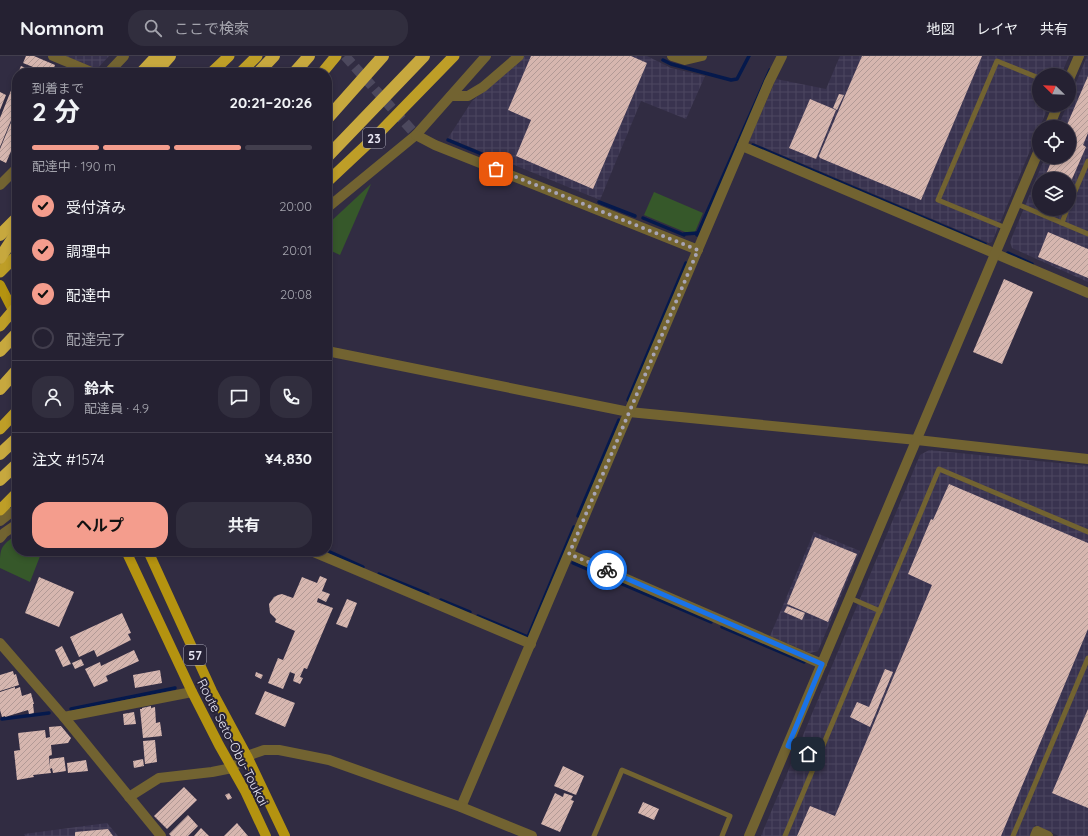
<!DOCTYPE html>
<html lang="ja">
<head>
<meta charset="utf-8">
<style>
  :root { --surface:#252132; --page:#312e3e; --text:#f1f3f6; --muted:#a3a3ac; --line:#423e4d; --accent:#f49d8d }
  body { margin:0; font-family:Quicksand,"Noto Sans JP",sans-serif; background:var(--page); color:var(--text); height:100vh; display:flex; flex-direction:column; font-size:15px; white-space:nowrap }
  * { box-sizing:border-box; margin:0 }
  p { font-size:13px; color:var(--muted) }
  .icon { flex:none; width:22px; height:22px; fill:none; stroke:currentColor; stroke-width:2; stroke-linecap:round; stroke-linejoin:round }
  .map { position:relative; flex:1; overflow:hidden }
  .side { position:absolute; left:12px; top:12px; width:320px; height:488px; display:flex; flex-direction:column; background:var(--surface); border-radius:16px; box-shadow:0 2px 6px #0003,0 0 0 1px var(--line) }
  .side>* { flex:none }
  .needle { width:26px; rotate:293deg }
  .buttons { position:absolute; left:1032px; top:12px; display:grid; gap:8px }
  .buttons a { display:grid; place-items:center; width:44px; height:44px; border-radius:50%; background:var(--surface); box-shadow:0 2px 6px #0003,0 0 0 1px var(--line); font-size:20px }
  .pin { position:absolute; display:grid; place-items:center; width:34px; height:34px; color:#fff; margin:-17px; border-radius:8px; box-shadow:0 2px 6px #0006 }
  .courier { position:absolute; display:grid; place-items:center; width:40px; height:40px; margin:-20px; border:3px solid #1a73e8; border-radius:50%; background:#fff; color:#222; box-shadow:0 1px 5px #0007 }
  .head em { font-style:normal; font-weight:700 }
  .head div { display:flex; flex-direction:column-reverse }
  .head { display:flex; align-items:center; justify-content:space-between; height:68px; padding:0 20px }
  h1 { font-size:26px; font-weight:700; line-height:30px }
  .bar { display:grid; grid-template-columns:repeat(4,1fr); gap:6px 4px; align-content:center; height:48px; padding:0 20px }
  .bar i { height:5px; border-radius:3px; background:var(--line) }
  .bar .selected { background:var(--accent) }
  .bar p { grid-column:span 4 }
  .line { display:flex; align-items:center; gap:10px; padding:0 20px; border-top:1px solid var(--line) }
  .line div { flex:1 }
  .round { display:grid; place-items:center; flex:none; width:42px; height:42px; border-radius:16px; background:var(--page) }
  ol { padding:0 20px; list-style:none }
  li { display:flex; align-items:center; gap:12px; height:44px }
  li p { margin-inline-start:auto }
  li .icon { padding:4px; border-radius:50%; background:var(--accent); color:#111; stroke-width:4 }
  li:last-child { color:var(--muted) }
  li i { width:22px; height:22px; border:2px solid var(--line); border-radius:50% }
  .button { display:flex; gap:8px; margin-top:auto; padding:8px 20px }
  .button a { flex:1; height:46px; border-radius:16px; background:var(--accent); color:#111; font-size:16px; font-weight:700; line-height:46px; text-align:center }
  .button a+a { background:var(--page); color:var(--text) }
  header { display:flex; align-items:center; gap:24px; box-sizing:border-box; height:56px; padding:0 20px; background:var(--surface); border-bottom:1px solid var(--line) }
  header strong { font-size:19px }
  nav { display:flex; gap:22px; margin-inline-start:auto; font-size:14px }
  .search { width:280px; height:36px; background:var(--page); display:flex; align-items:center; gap:10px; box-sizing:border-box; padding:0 14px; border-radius:16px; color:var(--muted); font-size:15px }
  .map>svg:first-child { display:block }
  .industrial { fill:url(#industrial-grid); fill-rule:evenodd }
  .grass { fill:#36582a }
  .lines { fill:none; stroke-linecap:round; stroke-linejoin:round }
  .stream { stroke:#05194c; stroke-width:3.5 }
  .building { fill:url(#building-hatch) }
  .tertiary-tunnel { stroke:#4c485d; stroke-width:10; stroke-dasharray:10 5; stroke-linecap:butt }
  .service { stroke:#726331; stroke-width:5 }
  .minor { stroke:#726331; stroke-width:10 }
  .tertiary { stroke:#726331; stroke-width:10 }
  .primary { stroke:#b49310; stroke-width:10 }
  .trunk { stroke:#be9e27; stroke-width:11 }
  .motorway { stroke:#c7a83e; stroke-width:12 }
  .trunk-bridge { stroke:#be9e27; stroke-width:11 }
  .motorway-bridge { stroke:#c7a83e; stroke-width:12 }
  .done { stroke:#a7a4b5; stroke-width:4; stroke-dasharray:0 7.2 }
  .route { stroke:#1a73e8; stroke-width:5 }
  .labels { text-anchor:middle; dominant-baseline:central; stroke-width:4; stroke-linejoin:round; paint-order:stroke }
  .shield { fill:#272337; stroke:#adabbb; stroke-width:1 }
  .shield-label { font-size:12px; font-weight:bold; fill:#e7e5f3 }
  .street-label { font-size:13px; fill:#e7e5f3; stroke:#272337 }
</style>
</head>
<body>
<header>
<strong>Nomnom</strong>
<div class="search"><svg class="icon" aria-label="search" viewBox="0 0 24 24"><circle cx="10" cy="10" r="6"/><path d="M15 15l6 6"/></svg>ここで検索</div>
<nav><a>地図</a><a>レイヤ</a><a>共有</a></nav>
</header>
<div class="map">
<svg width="1088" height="780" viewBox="0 0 1088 780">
  <defs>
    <pattern id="industrial-grid" width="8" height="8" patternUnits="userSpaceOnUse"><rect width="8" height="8" fill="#39334f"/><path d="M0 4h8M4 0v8" fill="none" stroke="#4c4760"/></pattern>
    <pattern id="building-hatch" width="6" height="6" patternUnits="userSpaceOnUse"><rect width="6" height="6" fill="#d6b6af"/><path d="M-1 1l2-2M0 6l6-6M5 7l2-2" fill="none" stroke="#b29a96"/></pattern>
  </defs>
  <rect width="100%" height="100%" fill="#312c42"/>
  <g class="industrial">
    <path d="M65,0h44l-12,13z"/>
    <path d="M525,0h122l24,12 34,8 -19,43 -45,-18 -41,99 -152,-62 24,-37z"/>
    <path d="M840,0h229l-8,19h-22v30h10l-57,137 -3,1 -240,-102 27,-62 50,10z"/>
    <path d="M1087,0h1v226l-76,-34 -2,-6 35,-85h24v-30h-11l9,-22h2v-5zM1039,123h30v30h-30z"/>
    <path d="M929,394l159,16v370h-29l-24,-11 -5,11h-269l159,-381z"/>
    <path d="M814,476l46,19 -42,100 -8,2 -40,-17z"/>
    <path d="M107,767l11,13h-93l-1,-2z"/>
  </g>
  <g class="grass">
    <path d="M371,128l-31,71 -13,-6v-24z"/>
    <path d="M654,136l49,21 -8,19h-10l-41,-17z"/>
    <path d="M17,478v17h25l-12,31 -30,-14c0,-21 0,-21 17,-34z"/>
  </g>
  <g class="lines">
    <g class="stream">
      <path d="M663,4l8,4 60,16 6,-1 12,-23"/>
      <path d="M448,84l36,15"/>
      <path d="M753,89l232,99"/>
      <path d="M599,146l36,14"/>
      <path d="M643,162l41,17v-1l14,-1"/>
      <path d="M697,179l73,-165"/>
      <path d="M1008,197l24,11"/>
      <path d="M628,344l58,-137"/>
      <path d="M578,460l41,-96"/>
      <path d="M330,496l33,15"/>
      <path d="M573,507l138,59"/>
      <path d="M379,518l49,20"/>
      <path d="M441,544l29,12"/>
      <path d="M478,560l50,21 46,-110"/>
      <path d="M722,571l82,35"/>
      <path d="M71,653l104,-21"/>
      <path d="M2,663l47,-6"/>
    </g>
  </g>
  <g class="building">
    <path d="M26,0h8l21,9 -3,8h-4l-25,-10z"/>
    <path d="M531,0h100l16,7 -54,126 -77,-33 15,-36 -23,-10z"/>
    <path d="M862,0h120l-61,144 -101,-42 -1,-2z"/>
    <path d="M21,10l16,7h-19z"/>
    <path d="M17,20v11l-4,-2z"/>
    <path d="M1088,20v57l-5,12 3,2 -17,39v-7h-18l-6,-2 8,-20h16v-30h-3z"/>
    <path d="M12,32l5,2v16l-17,41v-29z"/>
    <path d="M0,36l6,3 -6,15z"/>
    <path d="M839,38l5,1 -7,15 -4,-2z"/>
    <path d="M810,43l26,11 -20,49 -27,-11z"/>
    <path d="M17,52v29l-11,26 -6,-3v-11z"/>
    <path d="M1048,176l40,17v29l-50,-21z"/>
    <path d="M1004,223l29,13 -31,72 -29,-12z"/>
    <path d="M949,428l139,59v86l-87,207h-204l13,-30 25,10 97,-231 -24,-11 23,-55 2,1z"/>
    <path d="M815,481l42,17 -29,68 -41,-18z"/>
    <path d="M320,520l7,3 -5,12 8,3 -4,8 -8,-4 -1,4 16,6 -26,61 -3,-1 -4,9 3,1 -3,6 -7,-3 2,-7 -5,-2 -7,17 -15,-6 10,-25 5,2 12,-29 -20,-9 1,-3 -6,-6 -1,-9 5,-7 4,-2 4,-1 11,4 9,-21 15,6z"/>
    <path d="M39,521l35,15 -15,35 -34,-14z"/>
    <path d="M347,543l10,4 -10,25 -11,-4z"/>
    <path d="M787,550l18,7 -3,7 -18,-8z"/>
    <path d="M122,557l9,20 -3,1 3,6 -34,17 -3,-7 -15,7 -9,-20z"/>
    <path d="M62,590l9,18 -8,3 -8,-17z"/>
    <path d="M134,594l5,11 -33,15 2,5 -14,6 -9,-18 15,-7 1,4z"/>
    <path d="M81,603l3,6 -9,4 -3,-6z"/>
    <path d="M885,613l8,3 -23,55 -20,-10 7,-15 12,5z"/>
    <path d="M160,614l2,13 -27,5 -2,-13z"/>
    <path d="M13,615l1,4 2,-1 3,11 -19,6v-16z"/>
    <path d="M256,616l7,3 -2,4 -6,-3z"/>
    <path d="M15,631v2l5,-2 2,9 9,-3 3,11h-1l1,9 -5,1 -1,-4 -23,7v-1l-3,1 -2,-7v-18z"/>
    <path d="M265,635l30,12 -10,24 -30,-13z"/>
    <path d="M151,650v2l4,-1 1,16 4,-1 2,14 -19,2 -3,-29h2v-1z"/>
    <path d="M1088,653v99l-36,-15z"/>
    <path d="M134,656l2,12 -12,1 -1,-11z"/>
    <path d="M61,670l10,12 -3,5 -17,2 1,10 -3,1 1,11v-8l14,-2 2,14 -13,2 -1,-5 -2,1 1,4 -18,2 1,2 -17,3 -3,-29 6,-1 -2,-17 27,-3 1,8 4,-1 -1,-10z"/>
    <path d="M155,684l2,22 -12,2 -2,-23z"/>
    <path d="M143,703l1,7 -10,2 -1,-7z"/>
    <path d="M86,704l2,11 -20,2 -1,-10z"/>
    <path d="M563,710l21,10 -8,19 -22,-9z"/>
    <path d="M184,731l13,13 -30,29 -13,-13z"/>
    <path d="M229,737l3,5 -4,2 -3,-5z"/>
    <path d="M555,737l8,4 1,-4 9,3 -2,4 3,1 -14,31 -19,-8z"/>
    <path d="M643,746l16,7 -5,11 -16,-7z"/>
    <path d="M188,759l10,11 -10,10h-17l-2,-2z"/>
    <path d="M237,767l11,13h-24z"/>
    <path d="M201,772l8,8h-15z"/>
    <path d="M108,773l5,7h-38v-4z"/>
  </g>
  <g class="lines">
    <path class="tertiary-tunnel" d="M345,0l71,79"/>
    <g class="service">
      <path d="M1017,148l71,30"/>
      <path d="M1069,149l19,-44"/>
      <path d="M1062,167l5,-14"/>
      <path d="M1006,172l-68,-28 59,-139 42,17"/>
      <path d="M850,542l30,13"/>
      <path d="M788,690l30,12"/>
      <path d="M594,780l28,-66 108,46 -8,20"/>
      <path d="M785,780l154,-367 149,63"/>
      <path d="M1013,780l75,-178"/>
    </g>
    <g class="minor">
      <path d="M53,0l41,17"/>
      <path d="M672,0l13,4 17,-4"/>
      <path d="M108,17l16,-17"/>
      <path d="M451,40h17l15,-9 36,-31"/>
      <path d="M742,90l346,147"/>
      <path d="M0,129l17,-17"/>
      <path d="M327,152l89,-73 70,-79"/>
      <path d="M327,295l302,61 288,28 171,19"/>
      <path d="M0,465l10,-8 7,2"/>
      <path d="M0,482l4,-5 13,-9"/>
      <path d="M311,495l220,93"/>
      <path d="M569,498l253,110"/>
      <path d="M0,587l64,74 97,119"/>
      <path d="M64,661l128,-25"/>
      <path d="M129,741l30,-19 53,-6 20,-4 15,-12"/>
      <path d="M461,751l308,-725 13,-26"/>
      <path d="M1035,780l2,-5 11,5"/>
    </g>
    <g class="tertiary">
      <path d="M1069,23l10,-23"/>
      <path d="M1049,71l9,-22"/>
      <path d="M416,79l19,10 263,105"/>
      <path d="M247,700l17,-6h15l50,10 132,47 71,29"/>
      <path d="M749,780l290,-686"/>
    </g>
    <g class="primary">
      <path d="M0,229l17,33"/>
      <path d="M126,495l66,141 27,53 26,46 21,45"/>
      <path d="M148,495l64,140 35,65 38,80"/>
    </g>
    <g class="trunk">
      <path d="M211,17l18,-17"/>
      <path d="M240,17l17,-17"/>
      <path d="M322,17l14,-17"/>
      <path d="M327,126l49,-46 78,-80"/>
      <path d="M0,216l17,-17"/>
      <path d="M0,373l17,-18"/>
      <path d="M0,454l17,-17"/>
    </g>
    <g class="motorway">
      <path d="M141,17l16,-17"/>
      <path d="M258,17l16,-17"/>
      <path d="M294,17l15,-17"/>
      <path d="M327,63l56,-63"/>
      <path d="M0,295l17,-18"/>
      <path d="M0,333l17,-19"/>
      <path d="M0,398l17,-16"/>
      <path d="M0,424l17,-16"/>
    </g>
    <path class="trunk-bridge" d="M0,270l17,-20"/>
    <g class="motorway-bridge">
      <path d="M155,17l15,-17"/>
      <path d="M327,101l97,-101"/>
      <path d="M0,179l17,-17"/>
      <path d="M0,202l17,-26"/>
    </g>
  </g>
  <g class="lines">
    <path class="done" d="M496,113l202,81 -129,304 38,16"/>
    <path class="route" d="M607,514l215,94 -34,82 20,8"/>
  </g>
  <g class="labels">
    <g class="shield">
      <rect x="363" y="72" width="22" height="20" rx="3"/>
      <rect x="184" y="589" width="22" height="20" rx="3"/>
    </g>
    <g class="shield-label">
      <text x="374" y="82">23</text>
      <text x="195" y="599">57</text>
    </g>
    <g class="street-label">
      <text transform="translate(233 686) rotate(63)">Route Seto-Obu-Toukai</text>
    </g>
  </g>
</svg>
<div class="buttons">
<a><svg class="needle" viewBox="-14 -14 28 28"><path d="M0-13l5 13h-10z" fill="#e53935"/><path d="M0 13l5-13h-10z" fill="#a3a3ac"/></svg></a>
<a><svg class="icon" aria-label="locate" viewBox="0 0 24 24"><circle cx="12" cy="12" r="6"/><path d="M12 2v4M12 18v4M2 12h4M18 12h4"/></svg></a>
<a><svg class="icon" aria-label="layers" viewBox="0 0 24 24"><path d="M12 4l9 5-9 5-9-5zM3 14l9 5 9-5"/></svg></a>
</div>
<div class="pin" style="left:496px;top:113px;background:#ea580c"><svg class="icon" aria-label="bag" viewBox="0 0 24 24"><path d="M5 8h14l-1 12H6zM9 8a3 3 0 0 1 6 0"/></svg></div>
<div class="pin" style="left:808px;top:698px;background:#1f2937"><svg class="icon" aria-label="home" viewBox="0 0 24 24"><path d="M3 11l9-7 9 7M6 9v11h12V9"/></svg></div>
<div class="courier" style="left:607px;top:514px"><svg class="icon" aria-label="bike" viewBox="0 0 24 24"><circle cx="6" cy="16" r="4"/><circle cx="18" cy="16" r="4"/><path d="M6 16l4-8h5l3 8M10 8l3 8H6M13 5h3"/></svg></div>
<section class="side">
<div class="head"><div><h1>2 分</h1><p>到着まで</p></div><em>20:21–20:26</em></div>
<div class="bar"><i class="selected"></i><i class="selected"></i><i class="selected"></i><i></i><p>配達中 · 190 m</p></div>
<ol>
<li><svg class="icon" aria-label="check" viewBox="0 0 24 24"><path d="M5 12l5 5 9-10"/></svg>受付済み<p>20:00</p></li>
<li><svg class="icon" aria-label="check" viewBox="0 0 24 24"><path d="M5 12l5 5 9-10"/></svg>調理中<p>20:01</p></li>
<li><svg class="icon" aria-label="check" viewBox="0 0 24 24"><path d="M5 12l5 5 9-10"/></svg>配達中<p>20:08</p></li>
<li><i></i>配達完了</li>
</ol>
<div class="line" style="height:72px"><a class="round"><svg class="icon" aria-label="person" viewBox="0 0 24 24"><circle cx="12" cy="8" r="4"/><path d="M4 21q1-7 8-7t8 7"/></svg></a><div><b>鈴木</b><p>配達員 · 4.9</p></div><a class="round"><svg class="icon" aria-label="chat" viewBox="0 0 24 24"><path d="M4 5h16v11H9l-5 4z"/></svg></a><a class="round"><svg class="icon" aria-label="phone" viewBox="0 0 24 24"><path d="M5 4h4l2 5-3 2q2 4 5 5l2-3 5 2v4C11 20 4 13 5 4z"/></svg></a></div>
<div class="line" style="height:52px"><div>注文 #1574</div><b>¥4,830</b></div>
<div class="button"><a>ヘルプ</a><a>共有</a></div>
</section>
</div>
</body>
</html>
